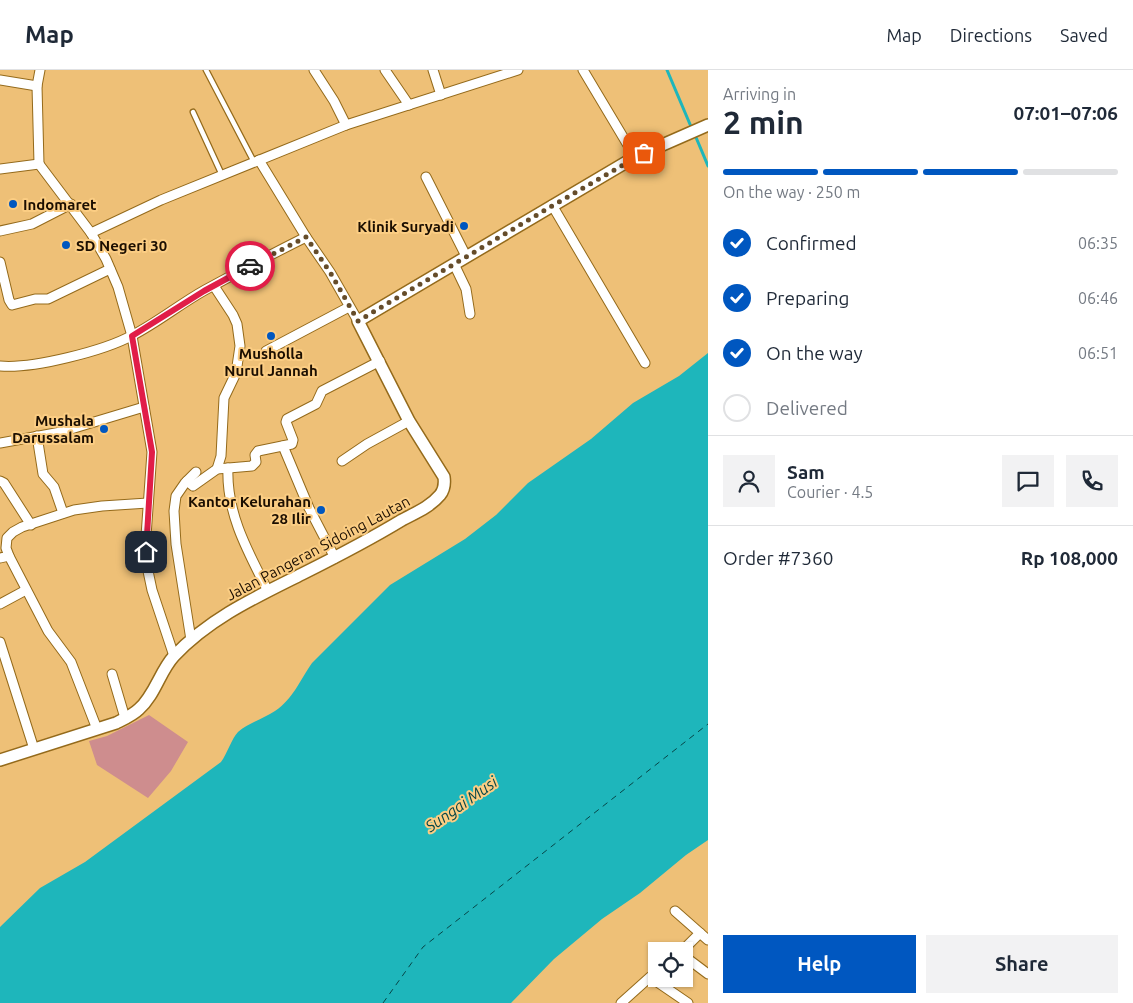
<!DOCTYPE html>
<html lang="en">
<head>
<meta charset="utf-8">
<style>
  :root { --surface:#fff; --page:#f2f2f3; --text:#1f2937; --muted:#747a83; --line:#e0e1e3; --accent:#0057c0 }
  body { margin:0; font-family:Ubuntu,sans-serif; background:var(--page); color:var(--text); height:100vh; display:flex; flex-direction:column; font-size:19px; white-space:nowrap }
  * { box-sizing:border-box; margin:0 }
  p { font-size:16px; color:var(--muted) }
  .icon { flex:none; width:28px; height:28px; fill:none; stroke:currentColor; stroke-width:2; stroke-linecap:round; stroke-linejoin:round }
  .map { position:relative; flex:1; overflow:hidden }
  .panel { display:flex; flex-direction:column; background:var(--surface); width:425px }
  .panel>* { flex:none }
  .buttons { position:absolute; left:648px; top:872px; display:grid; gap:10px }
  .buttons a { display:grid; place-items:center; width:45px; height:45px; border-radius:0px; background:var(--surface); box-shadow:0 1px 4px #0004; font-size:25px }
  .pin { position:absolute; display:grid; place-items:center; width:42px; height:42px; color:#fff; margin:-21px; border-radius:10px; box-shadow:0 2px 8px #0006 }
  .courier { position:absolute; display:grid; place-items:center; width:50px; height:50px; margin:-25px; border:4px solid #e11d48; border-radius:50%; background:#fff; color:#222; box-shadow:0 1px 6px #0007 }
  .headline em { font-style:normal; font-weight:700 }
  .headline div { display:flex; flex-direction:column-reverse }
  .headline { display:flex; align-items:center; justify-content:space-between; height:85px; padding:0 15px }
  h1 { font-size:32px; font-weight:700; line-height:38px }
  .bar { display:grid; grid-template-columns:repeat(4,1fr); gap:8px 5px; align-content:center; height:60px; padding:0 15px }
  .bar i { height:6px; border-radius:4px; background:var(--line) }
  .bar .on { background:var(--accent) }
  .bar p { grid-column:span 4 }
  .line { display:flex; align-items:center; gap:12px; padding:0 15px; border-top:1px solid var(--line) }
  .line div { flex:1 }
  .round { display:grid; place-items:center; flex:none; width:52px; height:52px; border-radius:0px; background:var(--page) }
  ol { padding:0 15px; list-style:none }
  li { display:flex; align-items:center; gap:15px; height:55px }
  li p { margin-inline-start:auto }
  li .icon { padding:5px; border-radius:50%; background:var(--accent); color:#fff; stroke-width:4 }
  li:last-child { color:var(--muted) }
  li i { width:28px; height:28px; border:2px solid var(--line); border-radius:50% }
  .primary-button { display:flex; gap:10px; margin-top:auto; padding:10px 15px }
  .primary-button a { flex:1; height:58px; border-radius:0px; background:var(--accent); color:#fff; font-size:20px; font-weight:700; line-height:58px; text-align:center }
  .primary-button a+a { background:var(--page); color:var(--text) }
  header { display:flex; align-items:center; gap:30px; box-sizing:border-box; height:70px; padding:0 25px; background:var(--surface); border-bottom:1px solid var(--line) }
  header strong { font-size:24px }
  nav { display:flex; gap:28px; margin-inline-start:auto; font-size:18px }
  main { display:flex; flex:1; min-height:0 }
  .map>svg:first-child { display:block }
  .green { fill:#ce8d8e }
  .water { fill:#1eb6bb }
  .lines { fill:none; stroke-linecap:round; stroke-linejoin:round }
  .stream { stroke:#1eb6bb; stroke-width:3 }
  .ferry { stroke:#064648; stroke-width:1; stroke-dasharray:6 5; stroke-linecap:butt }
  .service-casing { stroke:#946a1b; stroke-width:7 }
  .minor-casing { stroke:#946a1b; stroke-width:11 }
  .tertiary-casing { stroke:#946a1b; stroke-width:14 }
  .service { stroke:#fff; stroke-width:4.5 }
  .minor { stroke:#fff; stroke-width:9 }
  .tertiary { stroke:#fff; stroke-width:11 }
  .done { stroke:#654c2a; stroke-width:5; stroke-dasharray:0 9 }
  .route { stroke:#e11d48; stroke-width:6 }
  .poi-dot { fill:#0057c0; stroke:#fbcd83; stroke-width:2 }
  .labels { text-anchor:middle; dominant-baseline:central; stroke-width:4; stroke-linejoin:round; paint-order:stroke }
  .poi-label { font-size:15px; font-weight:bold; fill:#1b0e00; stroke:#fbcd83; text-anchor:end }
  .street-label { font-size:15px; fill:#1b0e00; stroke:#fbcd83 }
  .water-label { font-size:16px; font-style:italic; fill:#064648; stroke:#fbcd83 }
</style>
</head>
<body>
<header>
<strong>Map</strong>
<nav><a>Map</a><a>Directions</a><a>Saved</a></nav>
</header>
<main>
<div class="map">
<svg width="708" height="933" viewBox="0 0 708 933">
  <rect width="100%" height="100%" fill="#eec077"/>
  <path class="green" d="M149,645l39,27 -17,29 -23,27 -51,-33 -8,-24 18,-5z"/>
  <path class="water" d="M708,283v487l-22,15 -46,38 -38,26 -48,40 -43,44h-511v-76l40,-39 45,-26 136,-100c6,-8 11,-24 17,-30 10,-9 25,-13 37,-21 18,-12 25,-31 37,-48l78,-78 75,-46 31,-24 32,-32 63,-44 42,-36 46,-27z"/>
  <g class="lines">
    <g class="stream">
      <path d="M667,0l25,59"/>
      <path d="M695,65l13,31"/>
    </g>
    <path class="ferry" d="M383,933l40,-56 285,-223"/>
    <defs>
      <g id="service">
        <path d="M206,0l48,92"/>
        <path d="M193,42l29,63"/>
      </g>
      <g id="minor">
        <path d="M314,0l20,31 12,24"/>
        <path d="M385,0l24,35"/>
        <path d="M433,0l8,25"/>
        <path d="M583,0l52,87"/>
        <path d="M0,10l37,6"/>
        <path d="M259,90l47,77 24,35 28,49"/>
        <path d="M39,94l52,69 15,26 12,28 14,49 20,116 -6,84 2,35 4,19 22,66"/>
        <path d="M39,94l-2,-78 3,-16"/>
        <path d="M0,99l39,-5"/>
        <path d="M426,107l40,79"/>
        <path d="M552,135l93,158"/>
        <path d="M0,161l32,-7 39,-20"/>
        <path d="M91,163l70,-33 185,-75 172,-55"/>
        <path d="M0,192l9,38 3,5 23,-6h13l62,-30"/>
        <path d="M454,194l12,25 4,25"/>
        <path d="M214,216l19,29 4,9 3,22 -4,27 -12,25 -3,58 -4,13"/>
        <path d="M266,281l83,-44"/>
        <path d="M0,296c32,3 104,-15 133,-31 25,-13 47,-31 72,-45 33,-18 67,-36 101,-53"/>
        <path d="M37,366l6,38 11,13 9,26"/>
        <path d="M0,373l61,-11 83,-25"/>
        <path d="M283,376l26,62 26,50"/>
        <path d="M342,391l25,-17 42,-23"/>
        <path d="M228,398c-2,45 20,84 40,123"/>
        <path d="M0,411l4,2 27,42"/>
        <path d="M187,411l6,5 24,-17 35,-3 4,-4 -1,-7 3,-4 34,-7 1,-4 -7,-18 1,-3 29,-15 6,-13 58,-30"/>
        <path d="M9,486l39,75 23,31 26,67"/>
        <path d="M0,488l9,-2 -3,-8 1,-10 6,-6 9,-5 52,-17 28,-4 46,-3"/>
        <path d="M0,534l26,-14"/>
        <path d="M191,570l-15,-96 -2,-33 2,-15 9,-13 11,-11"/>
        <path d="M0,572l34,107"/>
        <path d="M112,604l13,44"/>
        <path d="M675,841l33,29"/>
        <path d="M682,881l18,-18"/>
        <path d="M684,886l24,18"/>
        <path d="M621,933l29,-26 38,26"/>
      </g>
      <path id="tertiary" d="M0,690l116,-37c8,-4 17,-8 23,-14 16,-14 21,-38 35,-53 36,-38 82,-59 128,-82 34,-17 67,-34 100,-54 13,-7 28,-13 38,-25 4,-5 5,-11 4,-18l-35,-56 -51,-100 277,-164 73,-32"/>
    </defs>
    <use href="#service" class="service-casing"/>
    <use href="#minor" class="minor-casing"/>
    <use href="#tertiary" class="tertiary-casing"/>
    <use href="#service" class="service"/>
    <use href="#minor" class="minor"/>
    <use href="#tertiary" class="tertiary"/>
  </g>
  <g class="lines">
    <path class="done" d="M250,196l56,-29 24,35 28,49 194,-115 92,-53"/>
    <path class="route" d="M146,482l6,-100 -20,-116 72,-45 46,-25"/>
  </g>
  <g class="poi-dot">
    <circle cx="13" cy="134" r="5"/>
    <circle cx="464" cy="156" r="5"/>
    <circle cx="66" cy="175" r="5"/>
    <circle cx="271" cy="266" r="5"/>
    <circle cx="104" cy="359" r="5"/>
    <circle cx="321" cy="440" r="5"/>
  </g>
  <g class="labels">
    <g class="poi-label">
      <text x="23" y="134" text-anchor="start">Indomaret</text>
      <text x="454" y="156">Klinik Suryadi</text>
      <text x="76" y="175" text-anchor="start">SD Negeri 30</text>
      <text x="271" y="283" text-anchor="middle">Musholla<tspan x="271" dy="17">Nurul Jannah</tspan></text>
      <text x="94" y="350">Mushala<tspan x="94" dy="17">Darussalam</tspan></text>
      <text x="311" y="431">Kantor Kelurahan<tspan x="311" dy="17">28 Ilir</tspan></text>
    </g>
    <g class="street-label">
      <text transform="translate(318 478) rotate(-28)">Jalan Pangeran Sidoing Lautan</text>
    </g>
    <g class="water-label">
      <text transform="translate(461 734) rotate(-35)">Sungai Musi</text>
    </g>
  </g>
</svg>
<div class="buttons">
<a><svg class="icon" aria-label="locate" viewBox="0 0 24 24"><circle cx="12" cy="12" r="6"/><path d="M12 2v4M12 18v4M2 12h4M18 12h4"/></svg></a>
</div>
<div class="pin" style="left:644px;top:83px;background:#ea580c"><svg class="icon" aria-label="bag" viewBox="0 0 24 24"><path d="M5 8h14l-1 12H6zM9 8a3 3 0 0 1 6 0"/></svg></div>
<div class="pin" style="left:146px;top:482px;background:#1f2937"><svg class="icon" aria-label="home" viewBox="0 0 24 24"><path d="M3 11l9-7 9 7M6 9v11h12V9"/></svg></div>
<div class="courier" style="left:250px;top:196px"><svg class="icon" aria-label="car" viewBox="0 0 24 24"><path d="M5 17H2v-5l4-1 3-4h7l3 4 3 1v5h-3M9 17h6M6 11h13"/><circle cx="7" cy="17" r="2"/><circle cx="17" cy="17" r="2"/></svg></div>
</div>
<section class="panel">
<div class="headline"><div><h1>2 min</h1><p>Arriving in</p></div><em>07:01–07:06</em></div>
<div class="bar"><i class="on"></i><i class="on"></i><i class="on"></i><i></i><p>On the way · 250 m</p></div>
<ol>
<li><svg class="icon" aria-label="check" viewBox="0 0 24 24"><path d="M5 12l5 5 9-10"/></svg>Confirmed<p>06:35</p></li>
<li><svg class="icon" aria-label="check" viewBox="0 0 24 24"><path d="M5 12l5 5 9-10"/></svg>Preparing<p>06:46</p></li>
<li><svg class="icon" aria-label="check" viewBox="0 0 24 24"><path d="M5 12l5 5 9-10"/></svg>On the way<p>06:51</p></li>
<li><i></i>Delivered</li>
</ol>
<div class="line" style="height:90px"><a class="round"><svg class="icon" aria-label="person" viewBox="0 0 24 24"><circle cx="12" cy="8" r="4"/><path d="M4 21q1-7 8-7t8 7"/></svg></a><div><b>Sam</b><p>Courier · 4.5</p></div><a class="round"><svg class="icon" aria-label="chat" viewBox="0 0 24 24"><path d="M4 5h16v11H9l-5 4z"/></svg></a><a class="round"><svg class="icon" aria-label="phone" viewBox="0 0 24 24"><path d="M5 4h4l2 5-3 2q2 4 5 5l2-3 5 2v4C11 20 4 13 5 4z"/></svg></a></div>
<div class="line" style="height:65px"><div>Order #7360</div><b>Rp 108,000</b></div>
<div class="primary-button"><a>Help</a><a>Share</a></div>
</section>
</main>
</body>
</html>
